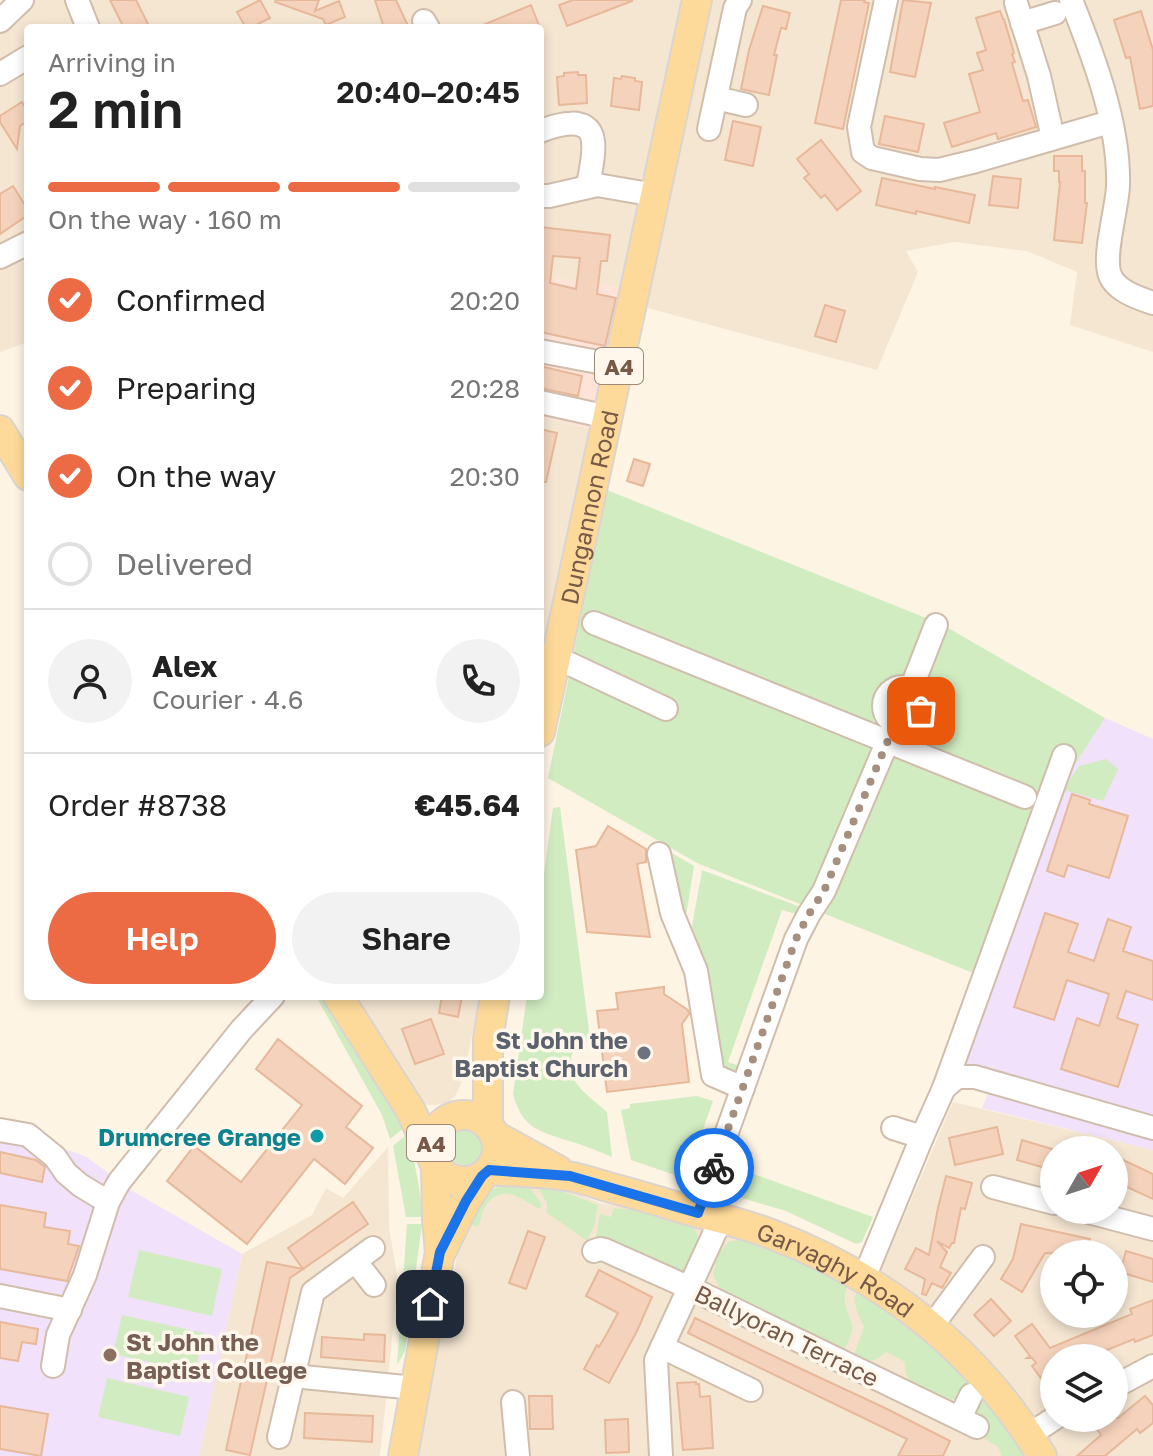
<!DOCTYPE html>
<html lang="en">
<head>
<meta charset="utf-8">
<style>
  :root { --surface:#fff; --page:#f2f2f2; --text:#222; --muted:#767676; --line:#e0e0e0; --accent:#ec6b44 }
  body { margin:0; font-family:"Golos Text",sans-serif; background:var(--page); color:var(--text); height:100vh; display:flex; flex-direction:column; font-size:30px; white-space:nowrap }
  * { box-sizing:border-box; margin:0 }
  p { font-size:26px; color:var(--muted) }
  .icon { flex:none; width:44px; height:44px; fill:none; stroke:currentColor; stroke-width:2; stroke-linecap:round; stroke-linejoin:round }
  .map { position:relative; flex:1; overflow:hidden }
  .side { position:absolute; left:24px; top:24px; width:520px; height:976px; display:flex; flex-direction:column; background:var(--surface); border-radius:8px; box-shadow:0 4px 12px #0003 }
  .side>* { flex:none }
  .needle { width:52px; rotate:51deg }
  .fabs { position:absolute; left:1040px; top:1136px; display:grid; gap:16px }
  .fabs a { display:grid; place-items:center; width:88px; height:88px; border-radius:50%; background:var(--surface); box-shadow:0 4px 12px #0003; font-size:40px }
  .pin { position:absolute; display:grid; place-items:center; width:68px; height:68px; color:#fff; margin:-34px; border-radius:16px; box-shadow:0 4px 12px #0006 }
  .courier { position:absolute; display:grid; place-items:center; width:80px; height:80px; margin:-40px; border:6px solid #1a73e8; border-radius:50%; background:#fff; color:#222; box-shadow:0 2px 10px #0007 }
  .overview em { font-style:normal; font-weight:600 }
  .overview div { display:flex; flex-direction:column-reverse }
  .overview { display:flex; align-items:center; justify-content:space-between; height:136px; padding:0 24px }
  h1 { font-size:52px; font-weight:600; line-height:60px }
  .bar { display:grid; grid-template-columns:repeat(4,1fr); gap:12px 8px; align-content:center; height:96px; padding:0 24px }
  .bar i { height:10px; border-radius:6px; background:var(--line) }
  .bar .current { background:var(--accent) }
  .bar p { grid-column:span 4 }
  .line { display:flex; align-items:center; gap:20px; padding:0 24px; border-top:2px solid var(--line) }
  .line div { flex:1 }
  .round { display:grid; place-items:center; flex:none; width:84px; height:84px; border-radius:42px; background:var(--page) }
  ol { padding:0 24px; list-style:none }
  li { display:flex; align-items:center; gap:24px; height:88px }
  li p { margin-inline-start:auto }
  li .icon { padding:8px; border-radius:50%; background:var(--accent); color:#fff; stroke-width:4 }
  li:last-child { color:var(--muted) }
  li i { width:44px; height:44px; border:4px solid var(--line); border-radius:50% }
  .button { display:flex; gap:16px; margin-top:auto; padding:16px 24px }
  .button a { flex:1; height:92px; border-radius:48px; background:var(--accent); color:#fff; font-size:32px; font-weight:600; line-height:92px; text-align:center }
  .button a+a { background:var(--page); color:var(--text) }
  .map>svg:first-child { display:block }
  .residential { fill:#f5e6d2; fill-rule:evenodd }
  .commercial { fill:#fee3d8 }
  .education { fill:#f1e1fa }
  .green { fill:#d2ecc2 }
  .building { fill:#f4d2bb; stroke:#e7b89a; stroke-width:2; fill-rule:evenodd }
  .lines { fill:none; stroke-linecap:round; stroke-linejoin:round }
  .minor-casing { stroke:#d1bdac; stroke-width:26 }
  .major-casing { stroke:#dcd4cf; stroke-width:32 }
  .minor { stroke:#fff; stroke-width:22 }
  .major { stroke:#feda9a; stroke-width:28 }
  .done { stroke:#a68f7f; stroke-width:8; stroke-dasharray:0 14.4 }
  .route { stroke:#1a73e8; stroke-width:10 }
  .worship-dot { fill:#6b7280; stroke:#fff7eb; stroke-width:3 }
  .culture-dot { fill:#0f9aa8; stroke:#fff7eb; stroke-width:3 }
  .education-dot { fill:#8d6e63; stroke:#fff7eb; stroke-width:3 }
  .labels { text-anchor:middle; dominant-baseline:central; stroke-width:7; stroke-linejoin:round; paint-order:stroke }
  .shield { fill:#fff7eb; stroke:#a08879; stroke-width:2 }
  .shield-label { font-size:22px; font-weight:bold; fill:#775948 }
  .street-label { font-size:24px; fill:#775948; stroke:#fff7eb }
  .worship-label { font-size:24px; font-weight:bold; fill:#5b616d; stroke:#fff7eb; text-anchor:end }
  .culture-label { font-size:24px; font-weight:bold; fill:#0d838f; stroke:#fff7eb; text-anchor:end }
  .education-label { font-size:24px; font-weight:bold; fill:#785e54; stroke:#fff7eb; text-anchor:start }
</style>
</head>
<body>
<div class="map">
<svg width="1153" height="1456" viewBox="0 0 1153 1456">
  <rect width="100%" height="100%" fill="#fdf4e4"/>
  <g class="residential">
    <path d="M32,0h651l-63,288 -80,-12v-248h-512v314l-28,10v-322z"/>
    <path d="M710,0h443v352l-83,-27 7,-53 -50,-21 -73,-9 -48,9 12,21 -41,98 -233,-63z"/>
    <path d="M540,417l57,14 -57,260z"/>
    <path d="M349,996h131l-13,64 -6,24 -6,12 -8,7 -12,2h-10l-10,-6z"/>
    <path d="M953,1102l200,48v306h-101l-173,-181zM1054,1150h60v60h-60zM1054,1254h60v60h-60zM1054,1358h60v60h-60z"/>
    <path d="M388,1147l1,81 9,52 -18,176h-181l43,-202 70,-39 14,-27 17,10z"/>
    <path d="M520,1180l32,4 48,19 78,11 141,52 73,43 140,147h-613l7,-52 35,-167 17,-42 16,-10z"/>
  </g>
  <path class="commercial" d="M540,276l80,12 -11,83 -12,60 -57,-14z"/>
  <g class="education">
    <path d="M1105,718l48,21v411l-171,-42 15,-35 -28,-8 -7,-4 101,-278z"/>
    <path d="M0,1117l25,8 36,23 24,8 49,36 108,62 -43,202h-199z"/>
  </g>
  <g class="green">
    <path d="M607,490l334,134 164,94 -42,65 -72,197 -292,-116 -151,-86z"/>
    <path d="M1106,759l12,10 -15,32 -40,-11 16,-24z"/>
    <path d="M560,807l30,231 -5,5 -9,2c-17,33 8,47 31,67l5,45c-14,-6 -29,-12 -43,-16 -31,-10 -47,-13 -56,-47l14,-98h13v-93l13,-95z"/>
    <path d="M670,852l24,14 -8,50 -7,-13z"/>
    <path d="M702,870l96,36 -2,8 -14,-4 -54,152 14,5 -3,6c-10,1 -15,-3 -21,-10l-17,-112 -9,-25z"/>
    <path d="M316,996h10l72,120 6,12 -14,11 -8,-24z"/>
    <path d="M697,1096l16,5 -18,51 14,7 -8,25 -70,-24 -10,-50 9,-2v-4z"/>
    <circle cx="465" cy="1147" r="18"/>
    <path d="M406,1135c10,28 14,53 16,82h-16l-13,-71z"/>
    <path d="M729,1165l144,52 -11,25 -6,2 -70,-33 -65,-19z"/>
    <path d="M504,1184h23l14,19v5l-2,1c-18,-11 -38,-27 -54,-2 -3,5 -4,13 -7,20l-13,-4 22,-31z"/>
    <path d="M537,1186l14,1 47,18 -4,21 -7,15 -40,-28v-10z"/>
    <path d="M614,1208c18,2 54,4 69,10 11,5 18,19 16,31 -2,9 -11,22 -19,25l-74,-36 -11,4 5,-28 11,3z"/>
    <path d="M407,1224h15l-17,127 -8,14z"/>
    <path d="M742,1239l71,26 35,20c-8,17 1,27 5,43l-9,24 -122,-60 -9,-17 4,-19 11,-14z"/>
    <path d="M139,1250l83,19 -10,47 -84,-19z"/>
    <path d="M859,1289l32,21 68,56 70,90h-27l-4,-9 -17,-11 4,-15 -6,-6 -14,-28 -8,11 -9,3c-19,-8 -46,-15 -43,-39l-19,-10c-13,11 -17,11 -33,5l11,-30 -7,-15 -3,-14z"/>
    <path d="M122,1315l82,18 -9,39 -82,-18z"/>
    <path d="M107,1378l82,19 -9,39 -82,-19z"/>
  </g>
  <g class="building">
    <path d="M110,0h26l14,28h-26z"/>
    <path d="M260,0l10,18 -20,10h-4l-9,-16z"/>
    <path d="M276,0h43l-4,11 24,-10 6,16 -19,8 -3,-6 -48,-17z"/>
    <path d="M375,0h21l13,28h-25z"/>
    <path d="M573,0h59v1l-65,25 -8,-21z"/>
    <path d="M841,0h24l-1,2 5,1 -26,126 -28,-6z"/>
    <path d="M903,0l28,3 -16,74 -25,-5z"/>
    <path d="M531,5l9,23h-64z"/>
    <path d="M763,6l27,7 -4,16 -5,-1 -7,27h3l-8,40 -28,-6 8,-39z"/>
    <path d="M1000,11l3,8h1l10,34 -2,1 3,8 -3,1 11,38 5,-1 8,27 -38,12 -2,-6 -44,14 -8,-24 36,-11 -11,-38 14,-4 -6,-17 9,-3 -10,-32z"/>
    <path d="M1141,11l12,39v56l-13,3 -10,-52 -4,1 -12,-38z"/>
    <path d="M578,72v3h8l1,28 -28,2 -2,-28 7,-1v-3z"/>
    <path d="M622,76l13,2v3l7,1 -3,28 -28,-4 3,-28 7,1z"/>
    <path d="M22,102l6,10v9l-8,5 -3,23 -17,-27v-6z"/>
    <path d="M885,116l39,8 -6,28 -39,-8z"/>
    <path d="M733,121l28,6 -8,39 -28,-6z"/>
    <path d="M821,140l40,51 -24,19 -12,-15 -4,3 -17,-20 5,-4 -12,-15z"/>
    <path d="M1054,156h28v15h3v32h2l-5,40 -28,-3 6,-58h-1v-11h-5z"/>
    <path d="M993,176l28,3 -3,29 -29,-3z"/>
    <path d="M882,178l53,11v-2l40,8 -6,28 -53,-12v3l-40,-9z"/>
    <path d="M13,186l15,24v5l-28,19v-40z"/>
    <path d="M540,227l70,8 -3,26h-6l-4,33 19,4 -11,48 -65,-14zM553,256l27,2 -4,31 -26,-6z"/>
    <path d="M825,305l20,6 -9,31 -21,-6z"/>
    <path d="M540,366l42,10 -4,20 -38,-8z"/>
    <path d="M540,429l17,4 -11,49h-6z"/>
    <path d="M634,459l16,5 -7,22 -16,-5z"/>
    <path d="M1072,794l18,6 -1,4 39,12 -19,62 -41,-13 -4,12 -17,-6z"/>
    <path d="M608,826l38,23v13l-9,2 13,73 -63,-5 -11,-82 20,-4z"/>
    <path d="M1045,913l33,11 -10,28 26,9 14,-42 23,8 -8,24 30,10v39l-27,-9 -9,27 21,7 -20,62 -57,-18 16,-51 22,8 10,-32 -42,-14 -13,40 -40,-13z"/>
    <path d="M664,987v7l24,16 1,4 -7,10 7,58 -82,10 -10,-81 21,-2 -2,-16z"/>
    <path d="M442,996h20l-4,21 -19,-4z"/>
    <path d="M431,1019l13,35 -29,10 -13,-35z"/>
    <path d="M278,1039l84,67 -16,21 27,21 -28,36 -31,-25 -67,85 -80,-63 27,-35 47,36 61,-77 -46,-36z"/>
    <path d="M997,1127l6,27 -48,11 -6,-27z"/>
    <path d="M1022,1140l33,10 -6,19 -32,-9z"/>
    <path d="M0,1152l36,8 9,7 -3,15 -42,-9z"/>
    <path d="M1119,1158l34,16v25l-39,-18v-13z"/>
    <path d="M946,1176l26,7 -7,26 -4,-1 -7,35h-2l-3,5 -12,-7 10,11 -7,15 11,6 -9,15 -10,-5 -6,12 -4,-1 3,-15 -20,-10 11,-21 13,7 9,-47z"/>
    <path d="M353,1202l15,22 -78,54 -40,177 -24,-5 41,-188 36,7 -15,-21z"/>
    <path d="M0,1205l46,8 -2,14 26,4 -2,13 11,2 -12,35 -67,-12z"/>
    <path d="M1021,1224l69,15 -4,15 -41,-1 -23,39 -21,-13 12,-20z"/>
    <path d="M528,1231l17,6 -19,52 -17,-6z"/>
    <path d="M1126,1251l27,8v23l-33,-10z"/>
    <path d="M599,1270l53,27 -15,34 -28,52 -25,-14 13,-24 2,2 6,-10 13,-24 -32,-17z"/>
    <path d="M991,1299l20,22 -17,15 -20,-21z"/>
    <path d="M1153,1300v35l-18,7 -1,-3 -37,15 1,4h-44v19l-9,7 -13,-18 4,-3 -4,-5h-5l3,-2 -15,-20 17,-12 18,24 82,-34 -2,-5z"/>
    <path d="M695,1318l87,42 103,48 65,33 -7,15h-45l9,-17 -219,-106z"/>
    <path d="M0,1322l38,7 -2,15 -14,-2 -4,19 -18,-3z"/>
    <path d="M364,1334l21,1 -1,27 -63,-5 1,-20 42,3z"/>
    <path d="M696,1382v2h3l1,13 10,-1 3,52 -30,2 -6,-67z"/>
    <path d="M529,1396h23l1,33h-23z"/>
    <path d="M1145,1396l8,9v18l-13,10 -3,-4 -32,27h-28l24,-21 -5,-7 11,-10h11z"/>
    <path d="M0,1406l48,8 -7,42 -41,-7z"/>
    <path d="M305,1413l68,3 -1,26 -68,-4z"/>
    <path d="M628,1419l1,33 -23,1 -1,-33z"/>
  </g>
  <g class="lines">
    <defs>
      <g id="minor">
        <path d="M77,0l11,28"/>
        <path d="M886,0l-27,127 4,25 9,6 48,11 19,1 37,-9 134,-39"/>
        <path d="M1071,0c22,55 49,125 47,186 -1,23 -14,65 -9,86 4,18 29,26 44,31"/>
        <path d="M1016,3l23,73 14,62"/>
        <path d="M0,21l22,-21"/>
        <path d="M424,21l4,7"/>
        <path d="M1022,23l33,-10"/>
        <path d="M0,74l28,-17"/>
        <path d="M716,98l30,7"/>
        <path d="M709,129l26,-121 5,-8"/>
        <path d="M540,131c16,-6 50,-17 53,10 2,14 -3,31 -5,45"/>
        <path d="M540,196h9l48,-11 58,10"/>
        <path d="M0,257l28,-14"/>
        <path d="M540,351l79,15"/>
        <path d="M540,402l68,15"/>
        <path d="M594,623l431,174"/>
        <path d="M554,663l16,1 96,45"/>
        <circle cx="903" cy="706" r="19"/>
        <path d="M911,689l25,-64"/>
        <path d="M659,854l13,59 24,58 17,104 30,13"/>
        <path d="M944,1088l120,-332"/>
        <path d="M893,1128l29,9"/>
        <path d="M0,1130l28,5 27,22 11,16 14,12 28,17"/>
        <path d="M993,1187l61,16"/>
        <path d="M1081,1210l72,19"/>
        <path d="M698,1213l98,-274 13,-25 15,-23 71,-167"/>
        <path d="M594,1251l6,-2 5,1 85,38 287,139"/>
        <path d="M356,1262l18,23"/>
        <path d="M864,1278l58,-141 22,-49 13,-11h18l178,51"/>
        <path d="M0,1296l70,14"/>
        <path d="M932,1326l51,-69"/>
        <path d="M662,1347l89,43"/>
        <path d="M53,1366l5,-31 27,-60 23,-73 11,-20 123,-153 31,-33"/>
        <path d="M293,1376l122,12"/>
        <path d="M1114,1387l39,-21"/>
        <path d="M513,1402l5,54"/>
        <path d="M960,1418l11,-23"/>
        <path d="M1029,1435l26,-17"/>
        <path d="M279,1437l34,-145 60,-44"/>
        <path d="M661,1456l-5,-96 65,-141"/>
      </g>
      <g id="major">
        <path d="M0,430l28,46"/>
        <path id="s1" d="M540,732l157,-732"/>
        <path d="M338,996l73,115 21,46"/>
        <circle cx="464" cy="1148" r="33"/>
        <path d="M488,1126v-87l7,-43"/>
        <path d="M494,1135l64,35"/>
        <path id="s2" d="M489,1170c26,2 53,2 78,6 14,2 28,7 41,11 26,7 51,14 76,22 29,8 59,14 87,25 115,44 207,117 271,222"/>
        <path d="M441,1252l25,-51 16,-25"/>
        <path d="M403,1456l37,-204 -3,-33 -1,-52"/>
      </g>
    </defs>
    <use href="#minor" class="minor-casing"/>
    <use href="#major" class="major-casing"/>
    <use href="#minor" class="minor"/>
    <use href="#major" class="major"/>
  </g>
  <g class="lines">
    <path class="done" d="M714,1168l82,-229 13,-25 15,-23 71,-167h13l11,-7 2,-6"/>
    <path class="route" d="M430,1304l10,-52 26,-51 16,-25 7,-6 81,6 128,37 16,-45"/>
  </g>
  <circle class="worship-dot" cx="644" cy="1053" r="8"/>
  <circle class="culture-dot" cx="317" cy="1136" r="8"/>
  <circle class="education-dot" cx="110" cy="1355" r="8"/>
  <g class="labels">
    <g class="shield">
      <rect x="595" y="348" width="48" height="36" rx="6"/>
      <rect x="407" y="1125" width="48" height="36" rx="6"/>
    </g>
    <g class="shield-label">
      <text x="619" y="366">A4</text>
      <text x="431" y="1143">A4</text>
    </g>
    <g class="street-label">
      <text stroke="none"><textPath href="#s1" startOffset="230">Dungannon Road</textPath></text>
      <text stroke="none"><textPath href="#s2" startOffset="364">Garvaghy Road</textPath></text>
      <text transform="translate(787 1335) rotate(26)">Ballyoran Terrace</text>
    </g>
    <g class="worship-label">
      <text x="628" y="1039">St John the<tspan x="628" dy="28">Baptist Church</tspan></text>
    </g>
    <g class="culture-label">
      <text x="301" y="1136">Drumcree Grange</text>
    </g>
    <g class="education-label">
      <text x="126" y="1341">St John the<tspan x="126" dy="28">Baptist College</tspan></text>
    </g>
  </g>
</svg>
<div class="fabs">
<a><svg class="needle" viewBox="-14 -14 28 28"><path d="M0-13l5 13h-10z" fill="#e53935"/><path d="M0 13l5-13h-10z" fill="#767676"/></svg></a>
<a><svg class="icon" aria-label="locate" viewBox="0 0 24 24"><circle cx="12" cy="12" r="6"/><path d="M12 2v4M12 18v4M2 12h4M18 12h4"/></svg></a>
<a><svg class="icon" aria-label="layers" viewBox="0 0 24 24"><path d="M12 4l9 5-9 5-9-5zM3 14l9 5 9-5"/></svg></a>
</div>
<div class="pin" style="left:921px;top:711px;background:#ea580c"><svg class="icon" aria-label="bag" viewBox="0 0 24 24"><path d="M5 8h14l-1 12H6zM9 8a3 3 0 0 1 6 0"/></svg></div>
<div class="pin" style="left:430px;top:1304px;background:#1f2937"><svg class="icon" aria-label="home" viewBox="0 0 24 24"><path d="M3 11l9-7 9 7M6 9v11h12V9"/></svg></div>
<div class="courier" style="left:714px;top:1168px"><svg class="icon" aria-label="bike" viewBox="0 0 24 24"><circle cx="6" cy="16" r="4"/><circle cx="18" cy="16" r="4"/><path d="M6 16l4-8h5l3 8M10 8l3 8H6M13 5h3"/></svg></div>
<section class="side">
<div class="overview"><div><h1>2 min</h1><p>Arriving in</p></div><em>20:40–20:45</em></div>
<div class="bar"><i class="current"></i><i class="current"></i><i class="current"></i><i></i><p>On the way · 160 m</p></div>
<ol>
<li><svg class="icon" aria-label="check" viewBox="0 0 24 24"><path d="M5 12l5 5 9-10"/></svg>Confirmed<p>20:20</p></li>
<li><svg class="icon" aria-label="check" viewBox="0 0 24 24"><path d="M5 12l5 5 9-10"/></svg>Preparing<p>20:28</p></li>
<li><svg class="icon" aria-label="check" viewBox="0 0 24 24"><path d="M5 12l5 5 9-10"/></svg>On the way<p>20:30</p></li>
<li><i></i>Delivered</li>
</ol>
<div class="line" style="height:144px"><a class="round"><svg class="icon" aria-label="person" viewBox="0 0 24 24"><circle cx="12" cy="8" r="4"/><path d="M4 21q1-7 8-7t8 7"/></svg></a><div><b>Alex</b><p>Courier · 4.6</p></div><a class="round"><svg class="icon" aria-label="phone" viewBox="0 0 24 24"><path d="M5 4h4l2 5-3 2q2 4 5 5l2-3 5 2v4C11 20 4 13 5 4z"/></svg></a></div>
<div class="line" style="height:104px"><div>Order #8738</div><b>€45.64</b></div>
<div class="button"><a>Help</a><a>Share</a></div>
</section>
</div>
</body>
</html>
